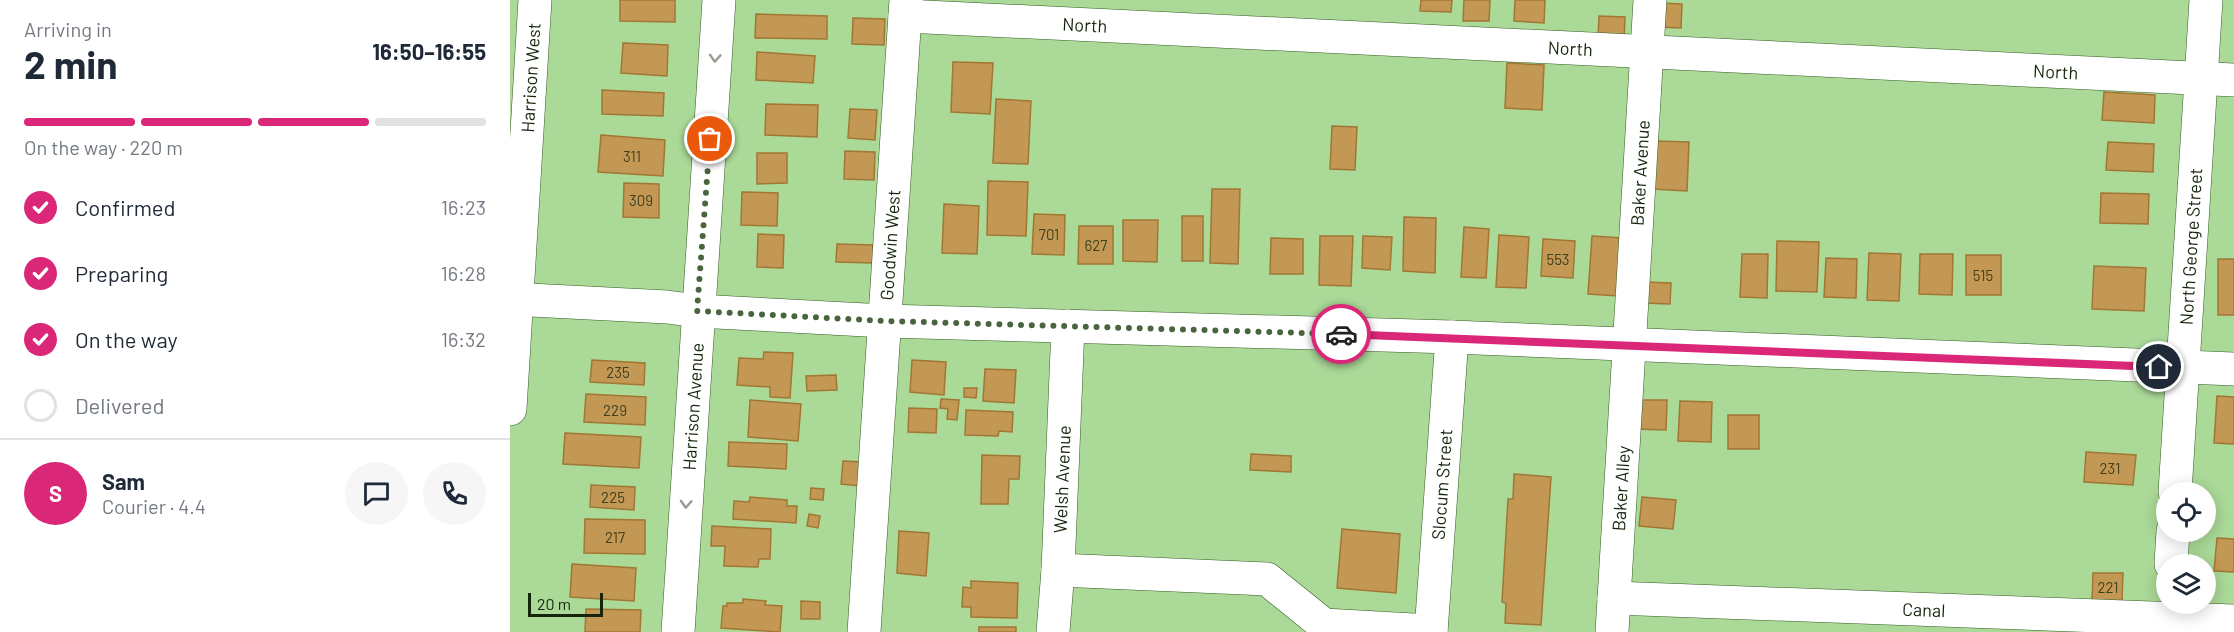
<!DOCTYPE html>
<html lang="en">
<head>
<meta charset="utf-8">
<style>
  :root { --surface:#fff; --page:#f6f6f7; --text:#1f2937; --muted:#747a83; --line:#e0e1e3; --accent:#db2777 }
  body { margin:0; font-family:Barlow,sans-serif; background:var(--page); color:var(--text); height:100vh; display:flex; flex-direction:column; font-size:22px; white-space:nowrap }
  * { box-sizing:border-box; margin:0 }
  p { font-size:20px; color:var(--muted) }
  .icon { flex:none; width:33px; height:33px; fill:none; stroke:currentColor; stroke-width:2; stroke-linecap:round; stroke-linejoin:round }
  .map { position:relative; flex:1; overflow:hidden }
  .drawer { display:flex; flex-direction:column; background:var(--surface); width:510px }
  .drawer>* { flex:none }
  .controls { position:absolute; left:1646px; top:482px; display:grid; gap:12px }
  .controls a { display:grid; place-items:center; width:60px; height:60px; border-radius:50%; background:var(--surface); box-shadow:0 3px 15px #0003; font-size:30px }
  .scale { position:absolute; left:18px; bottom:15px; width:75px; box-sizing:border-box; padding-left:6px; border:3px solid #15260d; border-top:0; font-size:16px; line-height:21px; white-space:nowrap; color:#15260d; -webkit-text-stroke:4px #aad998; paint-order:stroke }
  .pin { position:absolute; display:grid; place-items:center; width:51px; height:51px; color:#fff; margin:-26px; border:3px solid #fff; border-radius:50%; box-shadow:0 2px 6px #0007 }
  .courier { position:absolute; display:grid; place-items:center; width:60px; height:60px; margin:-30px; border:4px solid #db2777; border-radius:50%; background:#fff; color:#222; box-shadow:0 2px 8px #0007 }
  .overview em { font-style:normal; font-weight:700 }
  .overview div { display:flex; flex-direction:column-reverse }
  .overview { display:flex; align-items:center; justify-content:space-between; height:102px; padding:0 24px }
  h1 { font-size:39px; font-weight:700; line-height:45px }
  .bar { display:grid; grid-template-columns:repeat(4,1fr); gap:9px 6px; align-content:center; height:72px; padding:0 24px }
  .bar i { height:8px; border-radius:4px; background:var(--line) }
  .bar .on { background:var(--accent) }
  .bar p { grid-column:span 4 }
  .line { display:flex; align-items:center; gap:15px; padding:0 24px; border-top:2px solid var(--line) }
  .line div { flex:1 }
  .round { display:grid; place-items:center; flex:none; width:63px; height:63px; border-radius:32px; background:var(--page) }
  ol { padding:0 24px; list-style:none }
  li { display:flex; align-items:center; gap:18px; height:66px }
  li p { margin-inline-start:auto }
  li .icon { padding:6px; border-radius:50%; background:var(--accent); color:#fff; stroke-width:4 }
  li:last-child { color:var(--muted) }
  li i { width:33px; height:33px; border:3px solid var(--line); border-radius:50% }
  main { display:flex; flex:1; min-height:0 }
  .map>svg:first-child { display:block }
  .building { fill:#c39854; stroke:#a17732; stroke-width:1.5 }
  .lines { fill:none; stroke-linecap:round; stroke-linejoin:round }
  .minor-casing { stroke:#335c21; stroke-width:34 }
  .minor { stroke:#fff; stroke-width:33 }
  .oneway { stroke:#969d92 }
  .done { stroke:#49653e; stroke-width:6; stroke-dasharray:0 10.8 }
  .route { stroke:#db2777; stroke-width:8 }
  .labels { text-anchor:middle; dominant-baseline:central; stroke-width:5; stroke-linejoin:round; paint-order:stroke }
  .number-label { font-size:15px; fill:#40421f }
  .street-label { font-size:18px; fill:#15260d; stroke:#aad998 }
</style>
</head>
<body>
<main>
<section class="drawer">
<div class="overview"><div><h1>2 min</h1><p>Arriving in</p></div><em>16:50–16:55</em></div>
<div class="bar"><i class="on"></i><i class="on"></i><i class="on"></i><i></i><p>On the way · 220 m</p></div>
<ol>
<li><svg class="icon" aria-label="check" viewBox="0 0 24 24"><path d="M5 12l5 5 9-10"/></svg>Confirmed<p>16:23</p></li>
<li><svg class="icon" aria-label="check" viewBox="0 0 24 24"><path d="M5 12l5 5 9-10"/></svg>Preparing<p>16:28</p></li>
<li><svg class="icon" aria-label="check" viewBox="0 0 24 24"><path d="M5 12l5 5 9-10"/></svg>On the way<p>16:32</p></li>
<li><i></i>Delivered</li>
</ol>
<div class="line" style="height:108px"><b class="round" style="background:var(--accent);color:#fff">S</b><div><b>Sam</b><p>Courier · 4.4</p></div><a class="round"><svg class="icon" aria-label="chat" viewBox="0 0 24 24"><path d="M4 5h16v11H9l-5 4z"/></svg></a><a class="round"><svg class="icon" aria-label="phone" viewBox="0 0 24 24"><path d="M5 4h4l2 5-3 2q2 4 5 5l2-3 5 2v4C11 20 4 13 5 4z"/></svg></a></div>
</section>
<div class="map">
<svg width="1724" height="632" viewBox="0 0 1724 632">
  <rect width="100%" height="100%" fill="#aad998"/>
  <g class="building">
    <path d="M110,0h55v22l-55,-1z"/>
    <path d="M911,0h31l-1,12 -31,-1z"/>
    <path d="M954,0h26l-1,21h-26z"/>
    <path d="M1005,0h30l-1,23 -30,-2z"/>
    <path d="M1149,3l23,1 -1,24 -23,-1z"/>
    <path d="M246,14l71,2v23l-72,-1z"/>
    <path d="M1089,16l26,1 -1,23 -26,-1z"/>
    <path d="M343,18l32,1 -1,26 -32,-1z"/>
    <path d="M113,43l45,2 -1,31 -46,-3z"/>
    <path d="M247,52l58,4 -2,27 -57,-3z"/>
    <path d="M443,62l40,1 -3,51 -39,-2z"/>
    <path d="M997,63l37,2 -2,45 -37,-2z"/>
    <path d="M92,90l62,3 -1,23 -61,-2z"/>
    <path d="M1594,92l51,3 -1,28 -52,-3z"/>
    <path d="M486,99l35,2 -3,63 -35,-1z"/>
    <path d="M256,104l52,1 -1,32 -52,-2z"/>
    <path d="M340,109l27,1 -2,30 -27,-2z"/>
    <path d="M822,126l25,1 -2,43 -25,-1z"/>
    <path d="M91,135l64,5 -2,36 -65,-4z"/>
    <path d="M1145,141l34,1 -2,49 -34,-2z"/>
    <path d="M1598,142l46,2 -1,28 -47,-2z"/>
    <path d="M335,151l30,1 -1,28 -30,-1z"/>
    <path d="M247,153h30v30l-30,1z"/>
    <path d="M478,181l40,1 -2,54 -39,-1z"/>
    <path d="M114,183l35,1v34l-36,-1z"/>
    <path d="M702,189h28l-2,75 -28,-1z"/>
    <path d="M232,192l36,1 -1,33 -36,-1z"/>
    <path d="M1591,193l48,1 -1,30 -48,-1z"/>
    <path d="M434,204l35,2 -2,48 -35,-1z"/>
    <path d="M524,214l31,1 -1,40 -32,-1z"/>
    <rect x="672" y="216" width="21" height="45"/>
    <path d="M894,217l32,1 -1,55 -32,-2z"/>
    <path d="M613,220h35l-1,42 -34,-1z"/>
    <path d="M569,226h34v38h-35z"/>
    <path d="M954,227l25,2 -3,49 -25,-1z"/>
    <path d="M248,234l26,1 -1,33 -26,-1z"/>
    <path d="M989,235l30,2 -3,51 -30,-1z"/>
    <path d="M810,236h33l-2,50 -32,-1z"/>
    <path d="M853,236l29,1 -2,33 -28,-2z"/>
    <path d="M1082,236l30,2 -4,58 -30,-2z"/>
    <path d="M761,238l32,1v35h-33z"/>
    <path d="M1033,239l32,2 -2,37 -32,-2z"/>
    <path d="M1267,241l42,1 -2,50 -41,-1z"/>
    <path d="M327,244l36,1v18l-37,-1z"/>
    <path d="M1359,253l32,1 -2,47 -32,-1z"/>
    <path d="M1232,254h26l-1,44 -27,-1z"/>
    <path d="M1410,254h33l-1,41 -33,-1z"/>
    <rect x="1456" y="255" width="35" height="40"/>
    <path d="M1316,258l31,1 -1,39 -32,-1z"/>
    <rect x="1708" y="259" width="16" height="56"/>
    <path d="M1584,266l52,2 -2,43 -52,-2z"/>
    <path d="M1134,282l27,1 -1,21 -27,-1z"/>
    <path d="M254,352l29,1 -3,45 -20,-1v-10l-33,-2 2,-27 24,1z"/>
    <path d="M82,360l53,3 -1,22 -54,-3z"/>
    <path d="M402,360l34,2 -2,33 -34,-3z"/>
    <path d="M475,369l31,1 -2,33 -31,-2z"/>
    <path d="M326,375l1,15 -30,1 -1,-15z"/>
    <path d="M454,388h13l-1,10 -12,-1z"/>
    <path d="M76,394l60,3 -1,28 -61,-3z"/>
    <path d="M1707,396l17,1v47l-20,-1z"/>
    <path d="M431,399l18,1 -2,20 -10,-1 1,-10 -8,-1z"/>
    <path d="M240,400l51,4 -3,37 -50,-4z"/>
    <path d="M1125,400h32l-1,30 -32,-1z"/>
    <path d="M1170,401l32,1 -1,40 -33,-1z"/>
    <path d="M399,408l28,1 -1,24 -28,-1z"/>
    <path d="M456,410l47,2 -1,20 -13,-1 -1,5 -33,-1z"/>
    <rect x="1218" y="415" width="31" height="34"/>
    <path d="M55,433l76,4 -2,31 -76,-4z"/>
    <path d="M219,442l58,2 -1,25 -58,-3z"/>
    <path d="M1576,452l50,3 -3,30 -49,-3z"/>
    <path d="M741,454l40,2v16l-41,-2z"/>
    <path d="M472,455l38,1 -1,23h-10l-1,25h-27z"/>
    <path d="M333,461l19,1 -2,24 -19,-2z"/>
    <path d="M1004,474l37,3 -10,148 -36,-2 1,-20 -4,-1 6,-103h5z"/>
    <path d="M81,485l44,2 -1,23 -44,-3z"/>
    <path d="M301,488l13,1 -1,11 -13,-1z"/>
    <path d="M240,497l37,3v6h10l-1,17 -63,-4 1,-18 15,1z"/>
    <path d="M1132,497l34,3 -3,29 -34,-3z"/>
    <path d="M299,514l11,2 -2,12 -11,-2z"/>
    <path d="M75,519l60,1v34l-61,-1z"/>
    <path d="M202,526l59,3 -1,30h-11l-1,8 -34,-1 1,-20h-14z"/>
    <path d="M832,529l58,5 -4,59 -59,-5z"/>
    <path d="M389,531l30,2 -3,43 -29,-3z"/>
    <path d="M1707,538l17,1v33l-20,-1z"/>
    <path d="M62,564l64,4 -2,33 -64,-4z"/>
    <path d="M1583,573h30l-1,28h-30z"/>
    <path d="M461,581l47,2 -1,35 -46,-1v-10h-9l1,-20 8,1z"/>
    <path d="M233,599l23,2 -1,4 17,1 -2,26 -59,-4 2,-22h4v-3h16z"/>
    <path d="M291,601l19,1v17h-19z"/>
    <path d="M76,609l55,1 -1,22h-55z"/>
    <rect x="469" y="627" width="37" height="5"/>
  </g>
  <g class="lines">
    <defs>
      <g id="minor">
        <path id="s1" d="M395,16l1329,64"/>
        <path d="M0,299l157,8 30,4 188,10 567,16 782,32"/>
        <path id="s2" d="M0,409l25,-409"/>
        <path id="s3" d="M1665,492l31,-492"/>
        <path d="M1661,564l2,-33"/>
        <path d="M548,570l209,9 57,46 107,6"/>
        <path id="s4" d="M1104,598l620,23"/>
        <path id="s5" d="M168,632l41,-632"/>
        <path id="s6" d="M354,632l42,-632"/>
        <path id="s7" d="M543,632l5,-62 10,-244"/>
        <path id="s8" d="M921,632l21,-295"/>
        <path id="s9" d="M1102,632l38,-632"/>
      </g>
    </defs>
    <use href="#minor" class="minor-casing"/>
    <use href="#minor" class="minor"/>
  </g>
  <defs><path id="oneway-chevron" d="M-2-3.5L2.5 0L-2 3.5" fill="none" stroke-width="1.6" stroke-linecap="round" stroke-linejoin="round" transform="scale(1.5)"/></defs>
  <g class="oneway">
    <use href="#oneway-chevron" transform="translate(205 58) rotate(94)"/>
    <use href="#oneway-chevron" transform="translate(176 504) rotate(93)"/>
  </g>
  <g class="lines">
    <path class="done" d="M200,139l-13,172 188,10 456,13"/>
    <path class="route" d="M831,334l818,33"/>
  </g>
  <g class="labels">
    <g class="number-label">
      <text x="122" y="156">311</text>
      <text x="131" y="200">309</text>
      <text x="539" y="234">701</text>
      <text x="586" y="245">627</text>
      <text x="1048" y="259">553</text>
      <text x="1473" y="275">515</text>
      <text x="108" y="372">235</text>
      <text x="105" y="410">229</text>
      <text x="1600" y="468">231</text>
      <text x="103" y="497">225</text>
      <text x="105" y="537">217</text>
      <text x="1598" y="587">221</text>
    </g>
    <g class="street-label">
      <text stroke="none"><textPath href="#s1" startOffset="180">North</textPath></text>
      <text stroke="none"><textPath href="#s1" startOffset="666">North</textPath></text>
      <text stroke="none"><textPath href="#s1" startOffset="1152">North</textPath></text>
      <text stroke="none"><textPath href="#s2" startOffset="332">Harrison West</textPath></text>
      <text stroke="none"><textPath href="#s9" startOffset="460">Baker Avenue</textPath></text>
      <text stroke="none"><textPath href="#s6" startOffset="388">Goodwin West</textPath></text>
      <text stroke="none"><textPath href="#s3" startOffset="246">North George Street</textPath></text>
      <text stroke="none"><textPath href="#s5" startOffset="226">Harrison Avenue</textPath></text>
      <text stroke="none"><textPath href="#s7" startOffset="153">Welsh Avenue</textPath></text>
      <text stroke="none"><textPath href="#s8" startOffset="148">Slocum Street</textPath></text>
      <text stroke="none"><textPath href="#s9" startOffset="144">Baker Alley</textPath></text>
      <text stroke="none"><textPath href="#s4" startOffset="310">Canal</textPath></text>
    </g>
  </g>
</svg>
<div class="controls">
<a><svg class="icon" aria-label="locate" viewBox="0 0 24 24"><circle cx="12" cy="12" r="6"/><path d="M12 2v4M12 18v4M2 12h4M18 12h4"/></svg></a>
<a><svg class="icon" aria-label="layers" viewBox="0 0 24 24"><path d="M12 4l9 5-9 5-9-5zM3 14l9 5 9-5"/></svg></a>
</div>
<div class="scale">20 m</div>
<div class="pin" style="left:200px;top:139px;background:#ea580c"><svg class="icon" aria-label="bag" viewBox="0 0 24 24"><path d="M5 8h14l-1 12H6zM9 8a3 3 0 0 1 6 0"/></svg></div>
<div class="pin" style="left:1649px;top:367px;background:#1f2937"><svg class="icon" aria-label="home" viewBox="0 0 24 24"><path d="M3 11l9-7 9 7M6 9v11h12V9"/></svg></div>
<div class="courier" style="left:831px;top:334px"><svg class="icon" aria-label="car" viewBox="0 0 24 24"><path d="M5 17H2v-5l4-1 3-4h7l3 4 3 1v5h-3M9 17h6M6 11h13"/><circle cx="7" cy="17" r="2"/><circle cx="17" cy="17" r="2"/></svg></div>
</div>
</main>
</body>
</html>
